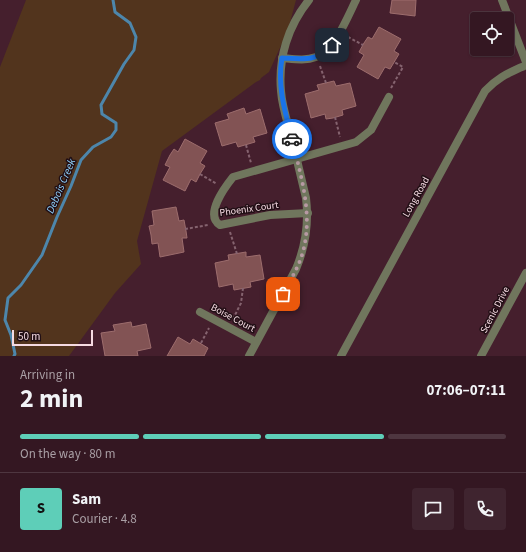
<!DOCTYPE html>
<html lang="en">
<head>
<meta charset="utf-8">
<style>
  :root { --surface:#341722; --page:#3f242f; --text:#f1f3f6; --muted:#a99fa5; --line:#4e3640; --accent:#5eceb8 }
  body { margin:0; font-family:"Source Sans 3",sans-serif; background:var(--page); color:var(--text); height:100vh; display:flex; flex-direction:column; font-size:15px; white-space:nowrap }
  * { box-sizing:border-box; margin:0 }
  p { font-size:13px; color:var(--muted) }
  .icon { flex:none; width:22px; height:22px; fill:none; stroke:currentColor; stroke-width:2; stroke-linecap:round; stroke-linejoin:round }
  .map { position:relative; height:356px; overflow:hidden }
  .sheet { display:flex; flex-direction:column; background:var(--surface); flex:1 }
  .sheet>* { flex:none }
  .controls { position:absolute; left:470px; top:12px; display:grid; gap:8px }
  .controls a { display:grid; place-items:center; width:44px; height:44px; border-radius:4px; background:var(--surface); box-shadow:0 1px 3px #0004,0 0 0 1px var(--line); font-size:20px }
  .scale { position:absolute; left:12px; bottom:10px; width:81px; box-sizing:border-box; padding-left:4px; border:2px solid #f5dae2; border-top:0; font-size:11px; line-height:14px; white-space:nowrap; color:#f5dae2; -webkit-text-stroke:3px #210f15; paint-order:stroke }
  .pin { position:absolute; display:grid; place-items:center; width:34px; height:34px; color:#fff; margin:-17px; border-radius:8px; box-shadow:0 2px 6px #0006 }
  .courier { position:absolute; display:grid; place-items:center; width:40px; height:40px; margin:-20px; border:3px solid #1a73e8; border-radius:50%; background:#fff; color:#222; box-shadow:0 1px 5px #0007 }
  .headline em { font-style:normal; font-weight:700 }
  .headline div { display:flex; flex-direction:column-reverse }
  .headline { display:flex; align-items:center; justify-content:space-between; height:68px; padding:0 20px }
  h1 { font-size:26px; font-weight:700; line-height:30px }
  .bar { display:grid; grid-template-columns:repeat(4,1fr); gap:6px 4px; align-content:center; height:48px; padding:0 20px }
  .bar i { height:5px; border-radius:3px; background:var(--line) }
  .bar .selected { background:var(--accent) }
  .bar p { grid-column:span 4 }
  .line { display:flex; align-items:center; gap:10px; padding:0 20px; border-top:1px solid var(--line) }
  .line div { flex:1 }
  .round { display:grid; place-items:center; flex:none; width:42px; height:42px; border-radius:4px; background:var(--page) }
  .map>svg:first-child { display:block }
  .green { fill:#52341d }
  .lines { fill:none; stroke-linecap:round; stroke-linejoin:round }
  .stream { stroke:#4d86ab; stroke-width:3 }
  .building { fill:#825354; stroke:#9d6d6d }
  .path { stroke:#85636f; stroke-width:2; stroke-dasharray:3 2; stroke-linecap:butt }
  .street { stroke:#70765d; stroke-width:8 }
  .done { stroke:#b799a3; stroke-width:4; stroke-dasharray:0 7.2 }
  .route { stroke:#1a73e8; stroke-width:5 }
  .labels { text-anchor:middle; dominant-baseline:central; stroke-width:3; stroke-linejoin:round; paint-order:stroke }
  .street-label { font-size:10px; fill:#f5dae2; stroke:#210f15 }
  .water-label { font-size:11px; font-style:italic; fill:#90d2fd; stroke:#210f15 }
</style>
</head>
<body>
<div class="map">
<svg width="526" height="356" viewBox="0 0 526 356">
  <rect width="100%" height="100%" fill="#451f2d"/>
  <path class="green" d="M26,0h270l-8,30 -19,42 -8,6 -1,2 -4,2 -94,69 -25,90 4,23 -26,29 -46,63h-69v-289z"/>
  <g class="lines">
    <path class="stream" d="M14,356l1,-2 -4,-19 -6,-15 3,-22 13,-13 21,-30 15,-38 14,-31 10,-26 12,-13 18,-10 5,-7v-7l-14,-9 -1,-9 23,-41 10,-14 2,-13 -6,-14 -15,-11 -2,-12"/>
  </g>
  <g class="building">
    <path d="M392,0h24l-1,16 -25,-3z"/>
    <path d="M379,27l22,12 -7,12 5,3 -9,15 -5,-2 -7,12 -21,-12 7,-12 -5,-3 5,-9 4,-6 4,2z"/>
    <path d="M334,81l2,5 14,-3 6,23 -14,4 1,5 -10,3 -7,1 -1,-5 -14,4 -6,-24 14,-4 -2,-5z"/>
    <path d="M244,108l2,6 14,-5 7,24 -14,4 2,5 -17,5 -2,-5 -14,4 -7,-23 14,-4 -2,-5z"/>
    <path d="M185,139l22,12 -7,12 5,3 -5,8 -4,8 -5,-3 -6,12 -22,-11 7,-13 -5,-2 5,-10 4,-6 4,3z"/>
    <path d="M176,207l3,14 5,-1 2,11 1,7h-5l2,14 -24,5 -2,-14 -6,1 -1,-9 -2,-9 5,-1 -2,-14z"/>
    <path d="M246,252v5l14,-2 4,24 -14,3 1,5 -17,3 -1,-6 -14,3 -4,-24 14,-3 -1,-5z"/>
    <path d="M131,322l1,5 14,-3 5,24 -14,3 1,5h-33l-4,-23 14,-2 -2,-6z"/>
    <path d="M178,337l12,7 3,-5 15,9 -4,8h-37z"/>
  </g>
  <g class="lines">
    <g class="path">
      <path d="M348,37l15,8"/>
      <path d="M320,66l6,17"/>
      <path d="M391,88l12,-21 -9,-5"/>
      <path d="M335,117l5,20"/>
      <path d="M246,145l5,18"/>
      <path d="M200,174l17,10"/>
      <path d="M185,229l23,-4"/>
      <path d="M230,232l7,22"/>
      <path d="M233,319l8,-16 2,-15"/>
      <path d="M201,343l8,-15"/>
    </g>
    <g class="street">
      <path d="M502,0l24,62"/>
      <path d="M282,58c12,1 23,3 34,-1 18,-5 32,-41 40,-57"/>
      <path d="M308,213l-38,2 -50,10c-16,-10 5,-38 13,-48l123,-35 15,-12 18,-33"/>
      <path d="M200,312l56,30"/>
      <path d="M249,356l47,-87c10,-24 13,-46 10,-71 -5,-21 -10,-42 -15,-63 -4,-14 -9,-29 -10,-44 -3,-33 7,-65 28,-91"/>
      <path d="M341,356l144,-265c13,-14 24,-18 41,-26"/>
      <path d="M481,356l45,-83"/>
    </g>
  </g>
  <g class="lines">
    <path class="done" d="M283,294c7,-13 15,-26 19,-39 12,-39 -1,-78 -10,-116"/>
    <path class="route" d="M292,139c-7,-27 -15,-54 -10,-81 21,1 36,4 50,-13"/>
  </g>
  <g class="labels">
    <g class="street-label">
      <text transform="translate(416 197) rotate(-61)">Long Road</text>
      <text transform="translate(249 209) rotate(-8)">Phoenix Court</text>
      <text transform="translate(495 310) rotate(-62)">Scenic Drive</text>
      <text transform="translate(233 318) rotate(28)">Boise Court</text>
    </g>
    <g class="water-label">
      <text transform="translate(61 186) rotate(-67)">Debois Creek</text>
    </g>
  </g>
</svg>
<div class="controls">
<a><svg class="icon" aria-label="locate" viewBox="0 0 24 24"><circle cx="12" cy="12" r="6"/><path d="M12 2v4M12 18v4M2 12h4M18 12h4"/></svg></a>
</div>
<div class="scale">50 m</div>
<div class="pin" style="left:283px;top:294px;background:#ea580c"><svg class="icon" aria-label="bag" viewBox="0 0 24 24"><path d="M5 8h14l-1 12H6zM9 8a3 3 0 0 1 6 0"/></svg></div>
<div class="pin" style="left:332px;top:45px;background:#1f2937"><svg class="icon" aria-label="home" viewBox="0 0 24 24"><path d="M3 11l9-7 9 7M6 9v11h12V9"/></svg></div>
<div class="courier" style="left:292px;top:139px"><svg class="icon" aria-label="car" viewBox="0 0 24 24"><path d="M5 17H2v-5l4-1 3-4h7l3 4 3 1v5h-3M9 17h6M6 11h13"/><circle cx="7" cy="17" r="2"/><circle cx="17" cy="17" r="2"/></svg></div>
</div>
<section class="sheet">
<div class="headline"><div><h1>2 min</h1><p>Arriving in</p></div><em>07:06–07:11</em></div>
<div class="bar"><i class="selected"></i><i class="selected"></i><i class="selected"></i><i></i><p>On the way · 80 m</p></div>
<div class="line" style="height:72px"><b class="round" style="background:var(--accent);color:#111">S</b><div><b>Sam</b><p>Courier · 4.8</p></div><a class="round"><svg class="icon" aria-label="chat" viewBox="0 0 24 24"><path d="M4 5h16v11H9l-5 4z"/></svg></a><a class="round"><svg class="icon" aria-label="phone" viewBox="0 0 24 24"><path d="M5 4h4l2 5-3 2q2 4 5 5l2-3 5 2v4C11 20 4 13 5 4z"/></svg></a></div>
</section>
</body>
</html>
